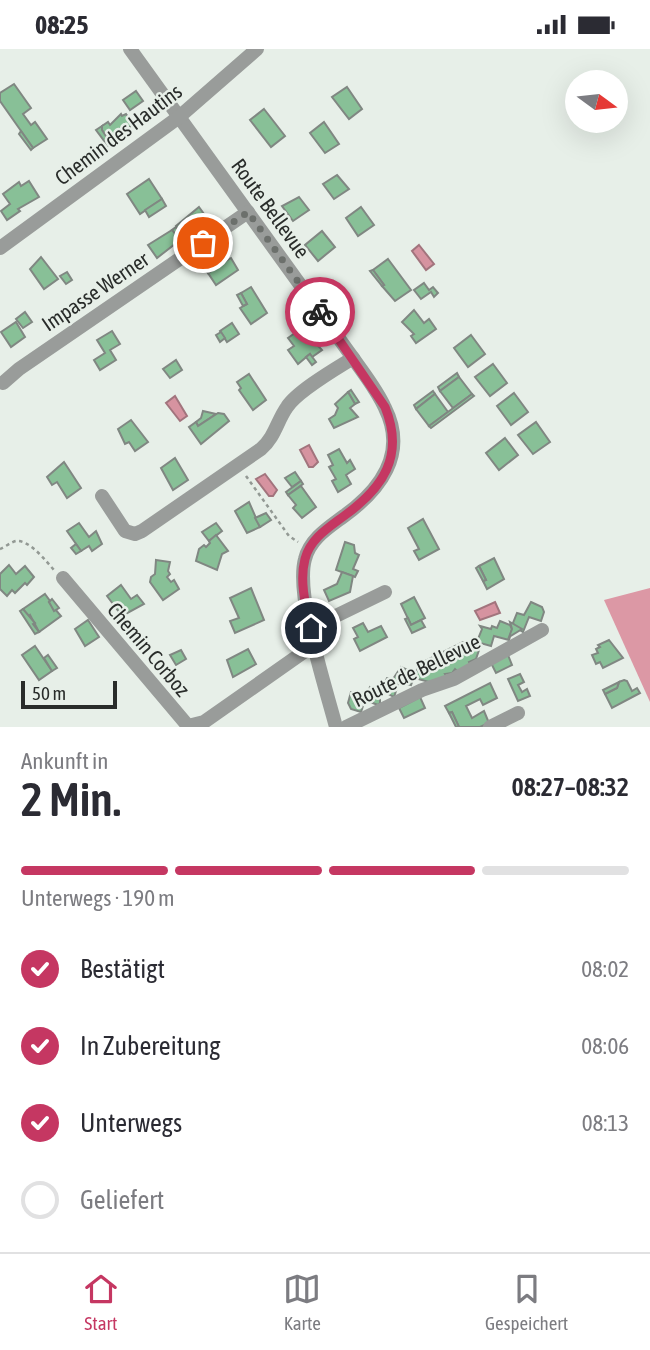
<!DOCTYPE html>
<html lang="de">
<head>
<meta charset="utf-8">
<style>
  :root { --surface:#fff; --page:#f2f2f3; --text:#2b2b33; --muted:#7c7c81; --line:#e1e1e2; --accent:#c53762 }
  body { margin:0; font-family:"Asap Condensed",sans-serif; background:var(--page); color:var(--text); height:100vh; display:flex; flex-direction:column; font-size:26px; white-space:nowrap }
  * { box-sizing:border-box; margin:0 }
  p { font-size:23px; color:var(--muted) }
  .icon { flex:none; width:38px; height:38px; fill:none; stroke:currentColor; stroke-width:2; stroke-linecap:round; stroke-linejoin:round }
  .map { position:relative; height:678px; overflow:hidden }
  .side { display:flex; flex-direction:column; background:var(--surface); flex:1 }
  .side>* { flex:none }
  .needle { width:46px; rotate:105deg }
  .fabs { position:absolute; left:565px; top:21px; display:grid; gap:14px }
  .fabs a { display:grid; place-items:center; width:63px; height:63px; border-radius:50%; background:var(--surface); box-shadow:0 7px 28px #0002; font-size:35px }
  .scale { position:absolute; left:21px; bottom:18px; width:96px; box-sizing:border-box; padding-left:7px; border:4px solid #292c2a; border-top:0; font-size:19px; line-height:24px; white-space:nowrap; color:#292c2a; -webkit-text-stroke:5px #e7efe8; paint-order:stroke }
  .pin { position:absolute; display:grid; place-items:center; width:60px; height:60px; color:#fff; margin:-30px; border:4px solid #fff; border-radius:50%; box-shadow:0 2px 7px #0007 }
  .courier { position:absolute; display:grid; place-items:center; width:70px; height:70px; margin:-35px; border:5px solid #c53762; border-radius:50%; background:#fff; color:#222; box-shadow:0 2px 9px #0007 }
  .headline em { font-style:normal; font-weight:600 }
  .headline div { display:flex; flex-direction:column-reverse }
  .headline { display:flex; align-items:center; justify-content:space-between; height:119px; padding:0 21px }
  h1 { font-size:46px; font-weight:600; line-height:52px }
  .bar { display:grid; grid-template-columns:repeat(4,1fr); gap:10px 7px; align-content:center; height:84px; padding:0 21px }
  .bar i { height:9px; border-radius:5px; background:var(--line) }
  .bar .current { background:var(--accent) }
  .bar p { grid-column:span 4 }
  ol { padding:0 21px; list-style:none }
  li { display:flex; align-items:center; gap:21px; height:77px }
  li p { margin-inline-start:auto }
  li .icon { padding:7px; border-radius:50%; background:var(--accent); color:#fff; stroke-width:4 }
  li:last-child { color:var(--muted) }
  li i { width:38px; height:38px; border:4px solid var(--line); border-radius:50% }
  .status { display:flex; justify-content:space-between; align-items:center; height:49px; padding:0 35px; background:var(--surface); direction:ltr }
  .status svg { height:19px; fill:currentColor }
  .dock { display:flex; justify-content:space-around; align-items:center; height:98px; border-top:2px solid var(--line); background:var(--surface); font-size:19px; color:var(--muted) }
  .dock a { display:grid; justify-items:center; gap:4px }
  .dock .current { color:var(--accent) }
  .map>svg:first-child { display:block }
  .forest { fill:#dc98a5 }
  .water { fill:#d693a0; stroke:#a2747d; stroke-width:2 }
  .building { fill:#88c097; stroke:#808782; stroke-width:2 }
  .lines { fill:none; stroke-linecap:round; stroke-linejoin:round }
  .path { stroke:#939994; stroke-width:2.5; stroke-dasharray:3.5 3.5; stroke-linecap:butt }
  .minor { stroke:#999c9a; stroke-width:14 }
  .done { stroke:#6c706c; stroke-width:7; stroke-dasharray:0 12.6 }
  .route { stroke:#c53762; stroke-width:9 }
  .labels { text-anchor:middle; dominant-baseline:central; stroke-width:5; stroke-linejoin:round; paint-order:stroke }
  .street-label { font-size:21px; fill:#292c2a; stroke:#e7efe8 }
</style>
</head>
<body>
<div class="status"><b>08:25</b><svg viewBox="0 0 49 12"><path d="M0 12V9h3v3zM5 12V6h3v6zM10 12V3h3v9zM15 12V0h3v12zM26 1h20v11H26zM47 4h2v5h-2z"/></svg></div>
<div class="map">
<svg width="650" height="678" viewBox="0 0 650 678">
  <rect width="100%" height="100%" fill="#e7efe8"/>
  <path class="forest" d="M650,539v114l-46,-102z"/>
  <g class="water">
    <path d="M419,196l15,19 -8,6 -14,-19z"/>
    <path d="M175,347l12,20 -7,5 -14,-18z"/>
    <path d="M309,396l9,17 -5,5h-4l-9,-17z"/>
    <path d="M265,425l12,16 -4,6h-4l-13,-17z"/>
    <path d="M495,553l5,11 -20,7 -5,-9z"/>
  </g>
  <g class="building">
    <path d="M14,35l17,24 -8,6 8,11 4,-3 12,17 -14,9 -33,-47v-8z"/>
    <path d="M347,38l15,22 -13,10 -17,-22z"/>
    <path d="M136,42l7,10 -13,9 -7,-10z"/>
    <path d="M264,60l21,27 -14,11 -21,-27z"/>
    <path d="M121,65l1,2 4,-2 7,10 -7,7 -3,-1 -3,3 2,3 -9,6 -4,-1 -7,-11v-4l6,-4 2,3z"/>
    <path d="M324,73l15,22 -14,9 -15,-20z"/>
    <path d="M102,77v4l7,11 4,1 -5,4 -12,-16z"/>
    <path d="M21,82l12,17 -2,2 -12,-16z"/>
    <path d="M337,126l12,14 -15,10 -11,-15z"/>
    <path d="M149,130l13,20 -22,15 -13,-20z"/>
    <path d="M29,132l10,16 -21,12 2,2 -13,9 -6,-9 9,-7 -7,-10 16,-12 2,4z"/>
    <path d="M299,148l10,13 -16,11 -11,-15z"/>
    <path d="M162,150l4,7 -17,11 -4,-7z"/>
    <path d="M199,158l10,14 -26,16 -7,-11z"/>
    <path d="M361,158l13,18 -16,11 -12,-18z"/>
    <path d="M176,178l7,10 -3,3 -8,-10z"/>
    <path d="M172,181l8,10 -23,18 -9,-13z"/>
    <path d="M322,182l13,16 -17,14 -13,-16z"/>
    <path d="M216,201l8,12 7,-4 7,12 -22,15 -8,-12 3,-2 -8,-13z"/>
    <path d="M41,208l17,22 -14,10 -14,-20z"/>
    <path d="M203,209l8,13 -3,2 -9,-13z"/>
    <path d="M388,210l23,31 -16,11 -13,-15 2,-1 -11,-15z"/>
    <path d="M373,221l11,15 -2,1 -12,-15z"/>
    <path d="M67,223l5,8 -6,4 -6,-8z"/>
    <path d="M424,234l5,7 4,-3 5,6 -4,4 -3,-5 -10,7 -7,-9z"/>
    <path d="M251,238l16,26 -16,11 -11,-16 7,-4 -6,-11z"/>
    <path d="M241,244l6,11 -4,2 -6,-11z"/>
    <path d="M414,261l10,13 5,-4 7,10 -20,14 -5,-7 3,-2 -12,-12z"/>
    <path d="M25,263l7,10 -9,6 -7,-9z"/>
    <path d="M16,273l9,15 -14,10 -10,-15z"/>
    <path d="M232,274l7,11 -12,8 -7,-11z"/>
    <path d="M302,279l20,22 -10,7 -2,-3 -12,10 -10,-14 6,-4 -6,-8z"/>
    <path d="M112,282l8,13 -10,6 6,10 -16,10 -6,-10 11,-7 -8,-13z"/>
    <path d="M221,283l4,6 -5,4 -4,-7z"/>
    <path d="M471,286l14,19 -17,13 -14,-19z"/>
    <path d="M310,305l6,8 -4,3 -6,-8z"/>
    <path d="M176,311l6,10 -12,8 -7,-9z"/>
    <path d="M493,315l14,19 -17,13 -15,-19z"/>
    <path d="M457,324l2,4 -19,14 -2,-4z"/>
    <path d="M249,325l17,26 -13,10 -14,-20 2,-2 -4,-6z"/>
    <path d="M459,328l13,17 -19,14 -13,-17z"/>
    <path d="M351,341l8,12 -4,2 -7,-12z"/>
    <path d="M433,342l2,3 -19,15 -2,-4z"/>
    <path d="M348,343l7,12 -5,4 8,9 -24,11 -5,-9 6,-4 3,-7 -3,-4z"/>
    <path d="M514,344l14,19 -17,13 -14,-19z"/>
    <path d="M435,345l13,18 -19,14 -13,-17z"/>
    <path d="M472,345l2,2 -43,32 -2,-2z"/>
    <path d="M203,362l13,3 -18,12 -2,-4 5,-4z"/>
    <path d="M218,364l6,1 5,7 -28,23 -12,-17 7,-5 2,4z"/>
    <path d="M131,371l17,22 -13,9 -6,-9 -4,2 -7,-15z"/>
    <path d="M536,373l14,20 -17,12 -15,-19z"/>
    <path d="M505,389l13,17 -19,15 -13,-17z"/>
    <path d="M339,400l8,14 3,-3 5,9 -9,6 5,9 -13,8 -6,-11 4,-2 -7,-12 4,-2 -5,-10z"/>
    <path d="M175,409l13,22 -15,10 -12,-22z"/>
    <path d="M64,413l17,26 -14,10 -10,-16 -5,3 -5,-8z"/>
    <path d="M295,423l6,9 -9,6 -7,-9z"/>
    <path d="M301,432l2,3 -15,11 -2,-3z"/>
    <path d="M301,437l15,21 -14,11 -9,-10 3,-3 -8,-10z"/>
    <path d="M249,453l11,25 -13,6 -12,-22z"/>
    <path d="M266,464l5,7 -11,7 -5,-9z"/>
    <path d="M423,470l16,30 -20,11 -5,-9 5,-2 -11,-21z"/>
    <path d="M79,474l10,14 7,-6 6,13 -10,7 -3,-5 -8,5 -14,-20z"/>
    <path d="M216,474l6,8 -13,10 -7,-9z"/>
    <path d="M216,486l12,16 -6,3 -5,16 -21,-9 3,-12 5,-4 2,2 4,-4 -1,-2z"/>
    <path d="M345,493l9,3 1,8 4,2 -6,14 5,2 -3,6 -19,-7z"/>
    <path d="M76,495l5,7 -5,3 -5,-6z"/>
    <path d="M494,509l10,21 -17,10 -4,-8 3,-1 -7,-14z"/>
    <path d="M156,511l14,2 -2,9 2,3 -3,3 4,5 3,-2 5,9 -16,11 -13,-18 1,-5 4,-3z"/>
    <path d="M9,516l7,9 9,-8 9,11 -7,8 -2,-2 -10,10 -3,-3 -5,6 -7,-7v-15z"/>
    <path d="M479,517l7,14 -3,1 -7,-13z"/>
    <path d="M342,523l11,4 -3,16 -21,9 -5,-11 13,-6z"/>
    <path d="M121,536l10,14 6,-4 7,9 -22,12 -15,-20z"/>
    <path d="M251,539l13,32 -29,13 -5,-12 9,-3 -9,-20z"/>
    <path d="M45,545l5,7 -1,1 12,14 -22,16 -9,-17 -2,2 -5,-8z"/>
    <path d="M414,548l11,21 -14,7 -10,-21z"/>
    <path d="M52,550l7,9 -5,3 -5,-9z"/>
    <path d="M531,553l11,5 2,5 -3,9 -12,-4 -6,15 -8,-5 -2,-4 4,-10 7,2z"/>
    <path d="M23,560l12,14 -2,1 6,8 -4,2 -15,-23z"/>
    <path d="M408,569l3,7 10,-5 4,7 -13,6 -7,-14z"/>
    <path d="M88,571l11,17 -14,9 -10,-17z"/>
    <path d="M500,572l10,4 2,4 -3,11 -15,-4 -3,10 -11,-3 -2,-4 4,-10 -2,-3 11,3 1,-3 5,2z"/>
    <path d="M510,573l12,7 -13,8 3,-8z"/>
    <path d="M363,574l5,9 13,-6 6,11 -27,14 -6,-12 4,-2 -5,-9z"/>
    <path d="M609,591l14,18 -20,10 -3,-6 -4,2 -4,-9 6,-2 -2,-4 4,-2 -2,-2z"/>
    <path d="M463,593l8,3 2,-3 5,1 2,4 -4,12 -7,3 2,4 -13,6 -3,-3 -3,4 -7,1 2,3 -18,5 -11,-3 -2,-5 1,-5 4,1 2,-8z"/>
    <path d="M35,597l17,25 -13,9 -17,-25z"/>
    <path d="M248,600l8,15 -23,13 -6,-17z"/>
    <path d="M181,601l5,9 -10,6 -6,-10z"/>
    <path d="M48,606l9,13 -5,3 -8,-13z"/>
    <path d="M508,606l4,10 -16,8 -5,-10z"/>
    <path d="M401,618l11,5 2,5 -3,8 -12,-3 -5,15 -9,-5 -2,-5 4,-9 6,1z"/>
    <path d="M520,625l4,8 -6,3 4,7 5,-3 3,7 -12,5 -10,-22z"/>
    <path d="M624,631l3,1 5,10 5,-3 3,5 -28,15 -7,-14 12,-6 2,-6z"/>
    <path d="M619,633l-2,6 -12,6 -2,-4z"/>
    <path d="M490,634l7,15 -14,7 -3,-6 -14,7 6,12 12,-7 5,12 -9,4h-21l-7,-15 -3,1 -4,-7z"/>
    <path d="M370,638l10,2v14l-2,2 -13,-5 -4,12 -10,-3 -3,-6 3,-11 17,1z"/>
    <path d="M420,648l5,11 -21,10 -5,-10z"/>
    <path d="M452,663l7,15h-3l-7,-14z"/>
  </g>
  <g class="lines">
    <g class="path">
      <path d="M246,427l43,60 9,6"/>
      <path d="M0,500c5,-2 11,-7 16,-8 14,-1 30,20 38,29"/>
    </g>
    <g class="minor">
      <path d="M130,0l223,309c11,16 24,32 32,50 23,46 -5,82 -41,108 -16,12 -34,23 -39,43 -10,36 21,129 31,168"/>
      <path d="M0,199l179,-131 78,-68"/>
      <path d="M3,334l16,-14 229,-157"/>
      <path d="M102,447l23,35 10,3 7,-3 119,-82c14,-12 16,-28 26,-42 10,-16 50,-39 66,-49"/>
      <path d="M63,529l125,148 16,-4 111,-78"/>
      <path d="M311,579l74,-36"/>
      <path d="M346,678l76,-37 32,-11 88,-49"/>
      <path d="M490,678l28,-14"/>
    </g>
  </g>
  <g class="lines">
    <path class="done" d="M203,194l45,-31 72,100"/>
    <path class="route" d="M311,579c-5,-21 -12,-46 -6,-69 5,-20 23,-31 39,-43 39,-28 61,-60 41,-109l-65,-95"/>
  </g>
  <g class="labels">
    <g class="street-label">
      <text transform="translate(118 85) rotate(-37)">Chemin des Hautins</text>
      <text transform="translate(271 159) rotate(54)">Route Bellevue</text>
      <text transform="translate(95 242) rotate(-34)">Impasse Werner</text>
      <text transform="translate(149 600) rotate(50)">Chemin Corboz</text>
      <text transform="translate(416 621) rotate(-26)">Route de Bellevue</text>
    </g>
  </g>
</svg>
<div class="fabs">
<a><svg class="needle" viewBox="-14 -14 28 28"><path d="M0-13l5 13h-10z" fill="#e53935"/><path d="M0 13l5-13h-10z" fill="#7c7c81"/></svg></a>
</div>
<div class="scale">50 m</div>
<div class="pin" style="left:203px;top:194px;background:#ea580c"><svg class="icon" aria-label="bag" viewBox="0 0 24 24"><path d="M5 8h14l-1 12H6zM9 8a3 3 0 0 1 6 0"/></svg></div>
<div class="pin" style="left:311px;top:579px;background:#1f2937"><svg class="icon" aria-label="home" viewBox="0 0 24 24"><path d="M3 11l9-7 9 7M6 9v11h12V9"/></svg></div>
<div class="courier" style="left:320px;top:263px"><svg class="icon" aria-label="bike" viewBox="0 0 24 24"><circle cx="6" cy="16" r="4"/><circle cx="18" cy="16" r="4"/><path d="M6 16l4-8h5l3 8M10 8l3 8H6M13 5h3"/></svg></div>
</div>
<section class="side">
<div class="headline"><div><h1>2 Min.</h1><p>Ankunft in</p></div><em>08:27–08:32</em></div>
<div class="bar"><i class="current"></i><i class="current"></i><i class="current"></i><i></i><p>Unterwegs · 190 m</p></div>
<ol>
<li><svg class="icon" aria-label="check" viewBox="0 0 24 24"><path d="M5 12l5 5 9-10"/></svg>Bestätigt<p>08:02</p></li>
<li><svg class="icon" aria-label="check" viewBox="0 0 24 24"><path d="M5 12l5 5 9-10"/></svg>In Zubereitung<p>08:06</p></li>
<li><svg class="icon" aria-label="check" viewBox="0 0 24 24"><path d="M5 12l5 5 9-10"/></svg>Unterwegs<p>08:13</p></li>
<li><i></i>Geliefert</li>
</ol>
</section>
<nav class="dock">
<a class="current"><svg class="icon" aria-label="home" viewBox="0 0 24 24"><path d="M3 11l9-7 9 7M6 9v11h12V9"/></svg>Start</a>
<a><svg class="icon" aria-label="map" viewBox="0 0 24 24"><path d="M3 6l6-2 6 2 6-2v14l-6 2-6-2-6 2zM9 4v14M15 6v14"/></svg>Karte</a>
<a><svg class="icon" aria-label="saved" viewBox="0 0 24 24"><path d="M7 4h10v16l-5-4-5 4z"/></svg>Gespeichert</a>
</nav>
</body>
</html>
